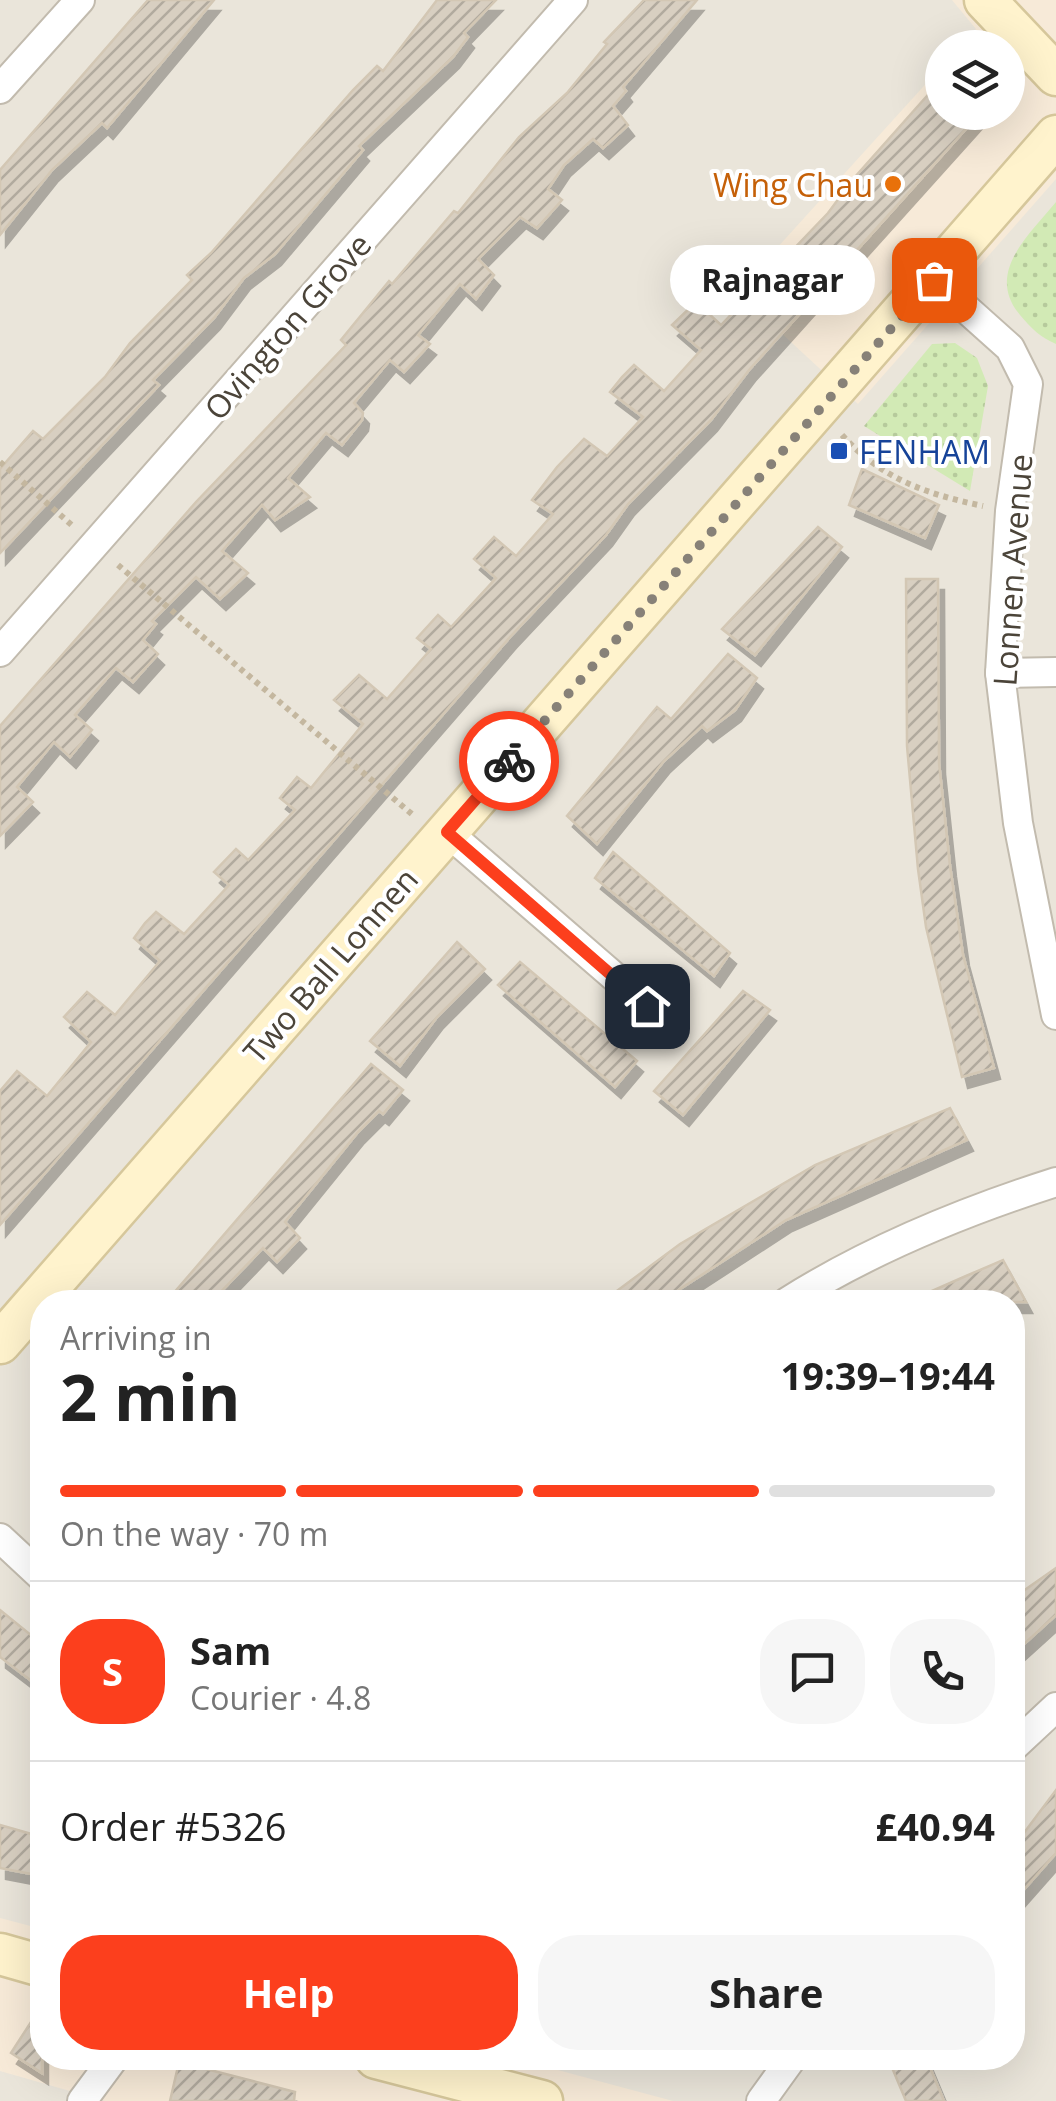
<!DOCTYPE html>
<html lang="en">
<head>
<meta charset="utf-8">
<style>
  :root { --surface:#fff; --page:#f6f6f6; --text:#222; --muted:#767676; --line:#e0e0e0; --accent:#fc3f1d }
  body { margin:0; font-family:"Open Sans",sans-serif; background:var(--page); color:var(--text); height:100vh; display:flex; flex-direction:column; font-size:38px; white-space:nowrap }
  * { box-sizing:border-box; margin:0 }
  p { font-size:32px; color:var(--muted) }
  .icon { flex:none; width:55px; height:55px; fill:none; stroke:currentColor; stroke-width:2; stroke-linecap:round; stroke-linejoin:round }
  .map { position:relative; flex:1; overflow:hidden }
  .sheet { position:absolute; left:30px; top:1290px; width:995px; height:780px; display:flex; flex-direction:column; background:var(--surface); border-radius:40px; box-shadow:0 10px 40px #0002 }
  .sheet>* { flex:none }
  .controls { position:absolute; left:925px; top:30px; display:grid; gap:20px }
  .controls a { display:grid; place-items:center; width:100px; height:100px; border-radius:50%; background:var(--surface); box-shadow:0 10px 40px #0002; font-size:50px }
  .pin { position:absolute; display:grid; place-items:center; width:85px; height:85px; color:#fff; margin:-42px; border-radius:20px; box-shadow:0 5px 15px #0006 }
  .courier { position:absolute; display:grid; place-items:center; width:100px; height:100px; margin:-50px; border:8px solid #fc3f1d; border-radius:50%; background:#fff; color:#222; box-shadow:0 2px 12px #0007 }
  .bubble { position:absolute; height:70px; border-radius:35px; background:var(--surface); box-shadow:0 10px 40px #0002; font-size:32px; font-weight:700; line-height:70px; text-align:center }
  .head em { font-style:normal; font-weight:700 }
  .head div { display:flex; flex-direction:column-reverse }
  .head { display:flex; align-items:center; justify-content:space-between; height:170px; padding:0 30px }
  h1 { font-size:65px; font-weight:700; line-height:75px }
  .bar { display:grid; grid-template-columns:repeat(4,1fr); gap:15px 10px; align-content:center; height:120px; padding:0 30px }
  .bar i { height:12px; border-radius:8px; background:var(--line) }
  .bar .current { background:var(--accent) }
  .bar p { grid-column:span 4 }
  .line { display:flex; align-items:center; gap:25px; padding:0 30px; border-top:2px solid var(--line) }
  .line div { flex:1 }
  .round { display:grid; place-items:center; flex:none; width:105px; height:105px; border-radius:40px; background:var(--page) }
  .button { display:flex; gap:20px; margin-top:auto; padding:20px 30px }
  .button a { flex:1; height:115px; border-radius:40px; background:var(--accent); color:#fff; font-size:40px; font-weight:700; line-height:115px; text-align:center }
  .button a+a { background:var(--page); color:var(--text) }
  .map>svg:first-child { display:block }
  .residential { fill:#eae5da; fill-rule:evenodd }
  .commercial { fill:#f7ead8 }
  .green { fill:url(#green-dots) }
  .building { fill:url(#building-hatch); stroke:#d3c7b4; stroke-width:2.5; filter:url(#shadow) }
  .lines { fill:none; stroke-linecap:round; stroke-linejoin:round }
  .street-casing { stroke:#c2bbae; stroke-width:32 }
  .secondary-casing { stroke:#d6c79b; stroke-width:45 }
  .path { stroke:#c4b79f; stroke-width:6; stroke-dasharray:5 5; stroke-linecap:butt }
  .street { stroke:#fff; stroke-width:28 }
  .secondary { stroke:#fff3cd; stroke-width:40 }
  .done { stroke:#878178; stroke-width:10; stroke-dasharray:0 18 }
  .route { stroke:#fc3f1d; stroke-width:12 }
  .food-dot { fill:#e8710a; stroke:#fff; stroke-width:4 }
  .transit-dot { fill:#1a4fb4; stroke:#fff; stroke-width:4 }
  .labels { text-anchor:middle; dominant-baseline:central; stroke-width:8; stroke-linejoin:round; paint-order:stroke }
  .food-label { font-size:32px; fill:#c56008; stroke:#fff; text-anchor:end }
  .street-label { font-size:32px; fill:#4b4439; stroke:#fff }
  .transit-label { font-size:32px; fill:#164399; stroke:#fff; text-anchor:start }
</style>
</head>
<body>
<div class="map">
<svg width="1056" height="2101" viewBox="0 0 1056 2101">
  <defs>
    <pattern id="green-dots" width="8" height="8" patternUnits="userSpaceOnUse" patternTransform="scale(2.5)"><rect width="8" height="8" fill="#d2eab5"/><path d="M2 2h.1M6 6h.1" fill="none" stroke="#b6ca9c" stroke-width="1.8" stroke-linecap="round"/></pattern>
    <pattern id="building-hatch" width="6" height="6" patternUnits="userSpaceOnUse" patternTransform="scale(2.5)"><rect width="6" height="6" fill="#d8cfc1"/><path d="M-1 1l2-2M0 6l6-6M5 7l2-2" fill="none" stroke="#b1aa9e"/></pattern>
    <filter id="shadow"><feDropShadow dx="6" dy="11" stdDeviation="0" flood-color="#0004"/></filter>
  </defs>
  <rect width="100%" height="100%" fill="#f6f3ec"/>
  <path class="residential" d="M0,0h1056v2101h-1056zM942,48h66v64h-66zM42,1302h970v756h-970z"/>
  <g class="commercial">
    <path d="M952,0h104v179l-198,225 -121,-112 205,-226v46h66v-64l-48,-1 16,-18z"/>
    <path d="M0,1918l42,11v129h471l160,43h-568l-105,-30z"/>
  </g>
  <g class="green">
    <path d="M1056,202v142c-16,-7 -24,-15 -36,-29 -35,-42 8,-79 36,-113z"/>
    <path d="M955,343l22,15 11,28 -18,105 -106,-65 68,-82z"/>
  </g>
  <g class="building">
    <path d="M148,0h66l-107,128 -5,-5 -50,47 -52,65v-65z"/>
    <path d="M437,0h59l-32,33 4,4 -15,20 -94,89 4,4 -88,104 -31,24 -30,40 -61,62 6,5 -159,168v-84l33,-38 10,8 62,-62 25,-34 62,-63 -5,-5 24,-22 142,-163 24,-24 6,5z"/>
    <path d="M644,0h53l-74,87 3,4 -13,15 15,19 -25,23 -10,-9 -29,26 -16,24 14,11 -25,28 -17,-11 -42,42 16,16 -18,24 -16,-15 -42,51 12,9 -26,28 -14,-12 -36,43 9,10 -1,7 -20,25 -16,-12 -38,45 22,19 -35,23 -13,-15 -40,46 26,22 -28,26 -24,-22 -44,44 4,3 -13,16 15,14 -25,28 -17,-14 -41,47 17,15 -22,27 -16,-15 -37,45 16,15 -33,34v-110l196,-224 150,-157 -5,-5 48,-59 3,3 62,-73 4,2 61,-76 48,-44 40,-49 -3,-2z"/>
    <path d="M942,79v33h39l-232,258 -38,50 -83,84 -22,31 -96,102 -510,588v-134l17,-20 30,25 44,-54 -27,-25 23,-25 28,23 45,-54 -26,-23 11,-15 11,-11 28,22 45,-49 -15,-13 22,-23 12,11 47,-50 -15,-12 17,-21 14,11 52,-64 -29,-24 25,-25 28,24 44,-50 -14,-11 21,-23 13,12 45,-49 -22,-19 20,-22 22,19 37,-42 -21,-14 25,-33 27,-28 23,17 36,-39 -33,-25 12,-15 12,-12 30,26 37,-41 -29,-25 24,-23 25,23 107,-112 26,-35z"/>
    <path d="M862,469l77,36 -14,33 -76,-33z"/>
    <path d="M818,527l24,20 -87,108 -33,-26z"/>
    <path d="M906,579h32l1,184 11,103 13,89 31,113 -32,9 -36,-150 -8,-58 -11,-123z"/>
    <path d="M728,654l29,24 -22,32 -28,21 -5,-5 -38,35 -67,83 -30,-28 90,-109 14,12z"/>
    <path d="M613,852l117,101 -16,23 -119,-98z"/>
    <path d="M457,942l28,27 -48,48 -37,49 -30,-25z"/>
    <path d="M520,962l117,99 -22,26 -117,-102z"/>
    <path d="M743,991l27,19 -87,105 -29,-24z"/>
    <path d="M371,1064l32,26 -20,24 -4,-3 -21,21 -73,90 15,16 -23,24 -14,-14 -52,54h-45z"/>
    <path d="M950,1108l17,32 -181,80 -126,82h-58l78,-58 135,-79z"/>
    <path d="M1003,1260l23,42h-119l59,-26z"/>
    <path d="M1056,1568v47l-44,40v-56z"/>
    <path d="M0,1610l42,34v45l-42,-32z"/>
    <path d="M1056,1790v63l-44,50v-54z"/>
    <path d="M0,1825l42,12v39l-42,-8z"/>
    <path d="M42,2005v68l-31,-20z"/>
    <path d="M888,2058h38l18,43h-38z"/>
    <path d="M179,2062l116,30 -1,9h-124z"/>
  </g>
  <g class="lines">
    <defs>
      <g id="street">
        <path d="M0,89l80,-89"/>
        <path d="M934,280l76,68 18,36 -18,127 -10,162 18,150 38,192"/>
        <path d="M0,652l573,-652"/>
        <path d="M1000,673l56,-1"/>
        <path d="M447,832l200,173"/>
        <path d="M787,1302c84,-53 175,-90 269,-120"/>
        <path d="M0,1538l42,39"/>
        <path d="M1012,1748l44,-41"/>
        <path d="M82,2101l32,-43"/>
        <path d="M761,2101l31,-43"/>
      </g>
      <g id="secondary">
        <path d="M985,0l71,75"/>
        <path d="M0,1343l1056,-1207"/>
        <path d="M0,1954l42,12"/>
        <path d="M376,2058l166,43"/>
      </g>
    </defs>
    <use href="#street" class="street-casing"/>
    <use href="#secondary" class="secondary-casing"/>
    <g class="path">
      <path d="M842,435c40,44 84,59 141,71"/>
      <path d="M0,462l74,65"/>
      <path d="M118,565l295,250"/>
    </g>
    <use href="#street" class="street"/>
    <use href="#secondary" class="secondary"/>
  </g>
  <g class="lines">
    <path class="done" d="M509,761l425,-481"/>
    <path class="route" d="M509,761l-62,71 200,174"/>
  </g>
  <circle class="food-dot" cx="893" cy="184" r="10"/>
  <rect class="transit-dot" x="829" y="441" width="20" height="20" rx="5"/>
  <g class="labels">
    <g class="food-label">
      <text x="873" y="184">Wing Chau</text>
    </g>
    <g class="street-label">
      <text transform="translate(287 326) rotate(-49)">Ovington Grove</text>
      <text transform="translate(1012 570) rotate(-86)">Lonnen Avenue</text>
      <text transform="translate(330 965) rotate(-49)">Two Ball Lonnen</text>
    </g>
    <g class="transit-label">
      <text x="859" y="451">FENHAM</text>
    </g>
  </g>
</svg>
<div class="controls">
<a><svg class="icon" aria-label="layers" viewBox="0 0 24 24"><path d="M12 4l9 5-9 5-9-5zM3 14l9 5 9-5"/></svg></a>
</div>
<div class="pin" style="left:934px;top:280px;background:#ea580c"><svg class="icon" aria-label="bag" viewBox="0 0 24 24"><path d="M5 8h14l-1 12H6zM9 8a3 3 0 0 1 6 0"/></svg></div>
<div class="pin" style="left:647px;top:1006px;background:#1f2937"><svg class="icon" aria-label="home" viewBox="0 0 24 24"><path d="M3 11l9-7 9 7M6 9v11h12V9"/></svg></div>
<div class="courier" style="left:509px;top:761px"><svg class="icon" aria-label="bike" viewBox="0 0 24 24"><circle cx="6" cy="16" r="4"/><circle cx="18" cy="16" r="4"/><path d="M6 16l4-8h5l3 8M10 8l3 8H6M13 5h3"/></svg></div>
<div class="bubble" style="left:670px;top:245px;width:205px">Rajnagar</div>
<section class="sheet">
<div class="head"><div><h1>2 min</h1><p>Arriving in</p></div><em>19:39–19:44</em></div>
<div class="bar"><i class="current"></i><i class="current"></i><i class="current"></i><i></i><p>On the way · 70 m</p></div>
<div class="line" style="height:180px"><b class="round" style="background:var(--accent);color:#fff">S</b><div><b>Sam</b><p>Courier · 4.8</p></div><a class="round"><svg class="icon" aria-label="chat" viewBox="0 0 24 24"><path d="M4 5h16v11H9l-5 4z"/></svg></a><a class="round"><svg class="icon" aria-label="phone" viewBox="0 0 24 24"><path d="M5 4h4l2 5-3 2q2 4 5 5l2-3 5 2v4C11 20 4 13 5 4z"/></svg></a></div>
<div class="line" style="height:130px"><div>Order #5326</div><b>£40.94</b></div>
<div class="button"><a>Help</a><a>Share</a></div>
</section>
</div>
</body>
</html>
